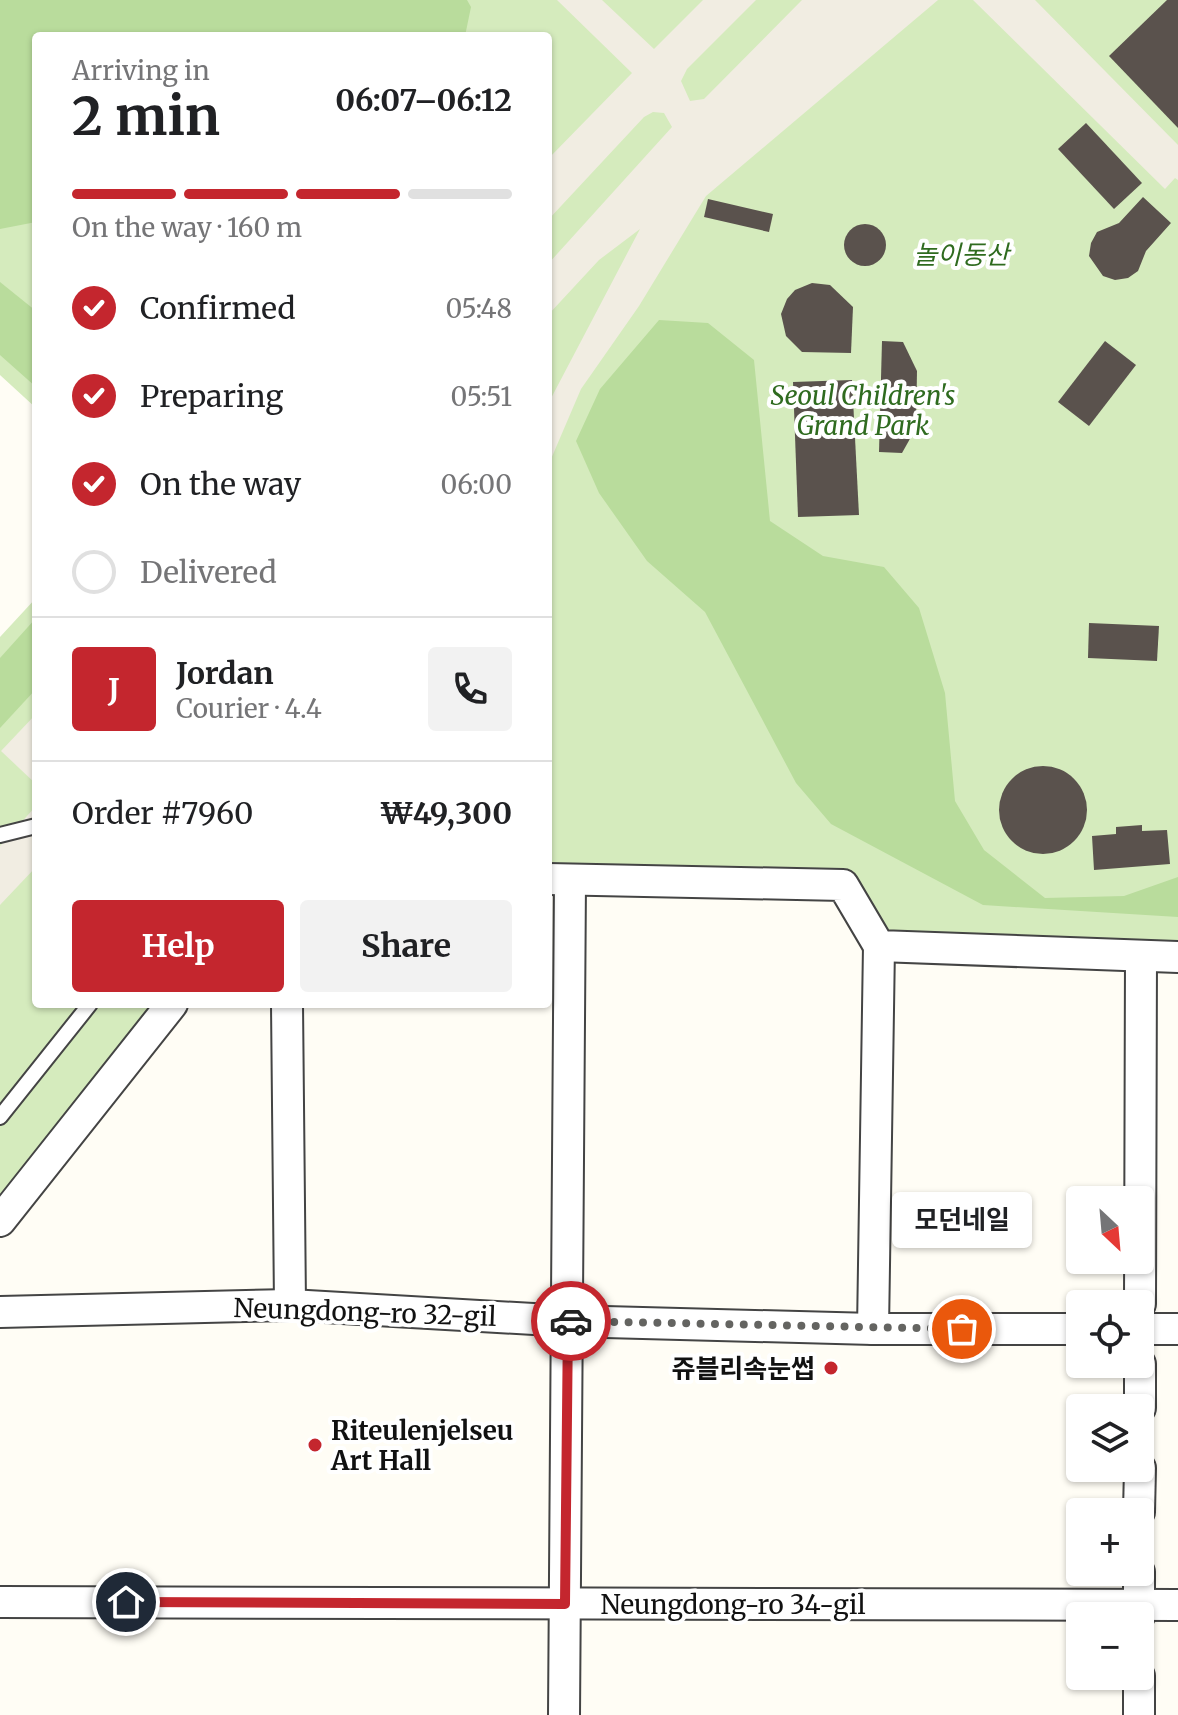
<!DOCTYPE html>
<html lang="en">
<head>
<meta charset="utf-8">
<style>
  :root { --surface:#fff; --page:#f2f2f2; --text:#202124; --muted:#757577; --line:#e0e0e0; --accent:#c4262e }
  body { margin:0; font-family:Merriweather,"Noto Sans KR",serif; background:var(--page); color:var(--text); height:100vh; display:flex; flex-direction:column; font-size:30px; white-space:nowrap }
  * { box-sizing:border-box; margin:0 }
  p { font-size:26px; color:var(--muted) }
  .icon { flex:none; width:44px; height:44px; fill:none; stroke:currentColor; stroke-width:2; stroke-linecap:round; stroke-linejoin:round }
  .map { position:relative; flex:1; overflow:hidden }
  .sheet { position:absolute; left:32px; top:32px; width:520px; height:976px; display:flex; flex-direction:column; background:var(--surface); border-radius:8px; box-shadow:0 2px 6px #0004 }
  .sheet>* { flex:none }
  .needle { width:52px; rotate:154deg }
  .fabs { position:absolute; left:1066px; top:1186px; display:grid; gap:16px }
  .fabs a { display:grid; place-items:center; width:88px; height:88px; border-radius:8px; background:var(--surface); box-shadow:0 2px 6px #0004; font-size:40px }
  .pin { position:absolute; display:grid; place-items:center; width:68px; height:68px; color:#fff; margin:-34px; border:4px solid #fff; border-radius:50%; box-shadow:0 2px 8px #0007 }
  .courier { position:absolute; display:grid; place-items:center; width:80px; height:80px; margin:-40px; border:6px solid #c4262e; border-radius:50%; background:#fff; color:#222; box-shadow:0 2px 10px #0007 }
  .bubble { position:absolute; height:56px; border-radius:8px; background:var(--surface); box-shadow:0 2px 6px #0004; font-size:26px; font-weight:700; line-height:56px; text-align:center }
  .overview em { font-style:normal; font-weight:700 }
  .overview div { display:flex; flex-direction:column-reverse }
  .overview { display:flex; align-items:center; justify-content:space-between; height:136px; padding:0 40px }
  h1 { font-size:52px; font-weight:700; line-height:60px }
  .bar { display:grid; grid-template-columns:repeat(4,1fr); gap:12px 8px; align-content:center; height:96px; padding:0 40px }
  .bar i { height:10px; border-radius:6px; background:var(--line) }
  .bar .current { background:var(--accent) }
  .bar p { grid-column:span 4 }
  .line { display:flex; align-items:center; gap:20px; padding:0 40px; border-top:2px solid var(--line) }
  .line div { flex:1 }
  .round { display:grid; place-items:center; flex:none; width:84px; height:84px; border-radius:8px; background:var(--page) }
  ol { padding:0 40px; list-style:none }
  li { display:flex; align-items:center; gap:24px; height:88px }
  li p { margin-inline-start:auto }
  li .icon { padding:8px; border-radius:50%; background:var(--accent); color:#fff; stroke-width:4 }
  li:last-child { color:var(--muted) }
  li i { width:44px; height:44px; border:4px solid var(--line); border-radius:50% }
  .button { display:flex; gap:16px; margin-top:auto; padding:16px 40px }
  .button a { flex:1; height:92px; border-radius:8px; background:var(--accent); color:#fff; font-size:32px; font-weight:700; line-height:92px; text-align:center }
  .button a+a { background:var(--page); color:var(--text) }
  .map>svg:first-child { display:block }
  .green { fill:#d5ebbd }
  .forest { fill:#b9dc9c }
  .plaza { fill:#f1ede2 }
  .building { fill:#5a524d }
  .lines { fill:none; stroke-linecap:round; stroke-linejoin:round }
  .service-casing { stroke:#444; stroke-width:18 }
  .minor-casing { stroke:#444; stroke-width:34 }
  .service { stroke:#fff; stroke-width:14 }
  .minor { stroke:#fff; stroke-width:30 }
  .done { stroke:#646461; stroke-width:8; stroke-dasharray:0 14.4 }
  .route { stroke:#c4262e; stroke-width:10 }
  .poi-dot { fill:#c4262e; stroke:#fff; stroke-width:3 }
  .labels { text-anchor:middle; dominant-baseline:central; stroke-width:8; stroke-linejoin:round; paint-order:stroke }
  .park-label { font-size:26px; font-style:italic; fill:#2f6b1f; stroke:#fff }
  .street-label { font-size:26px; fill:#111; stroke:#fff }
  .poi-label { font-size:26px; font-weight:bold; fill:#111; stroke:#fff; text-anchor:end }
</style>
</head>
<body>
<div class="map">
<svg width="1178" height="1715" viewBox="0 0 1178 1715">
  <rect width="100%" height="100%" fill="#fffdf5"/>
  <g class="green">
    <path d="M0,0h1178v945l-291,-11 -45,-63 -294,-6v-829h-512v372l-36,-33z"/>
    <path d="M36,598v406h124l-160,202v-569z"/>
  </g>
  <g class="forest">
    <path d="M0,0h467l4,7 -6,29h-429v186l-36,7z"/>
    <path d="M0,282l36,29v76l-36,-32z"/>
    <path d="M659,320l49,3 46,37 16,161 53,35 61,11 35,41 26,85 10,108 29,49 61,48 79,-2 54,-19v40l-195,-12 -152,-81 -35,-41 -91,-171 -58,-51 -48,-68 -23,-52 24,-52z"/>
    <path d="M36,618v71l-36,39v-70z"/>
  </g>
  <g class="plaza">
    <path d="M557,0h45l52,49 49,-49h53l-69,69 -6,12 9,20 14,-2 98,-99h136l-232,196 -67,110 -58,83 -33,77v-62l92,-175 -41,31 -51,55v-51l124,-137 -8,-14 -11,-1 -9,5 -96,103v-61l84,-86z"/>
    <path d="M973,0h62l143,145v35l-3,-2 -10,11z"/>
    <path d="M36,714v70l-35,-33z"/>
    <path d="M36,806v61l-36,38v-59z"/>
  </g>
  <g class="building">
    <path d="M1167,0h11v128l-69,-72z"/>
    <path d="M1086,123l56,60 -28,26 -56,-60z"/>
    <path d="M1143,197l28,26 -25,28 -8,20 -10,7 -13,2 -12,-4 -14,-20 2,-13 6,-11 22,-9z"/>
    <path d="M708,199l65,15 -4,18 -65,-15z"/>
    <circle cx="865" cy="245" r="21"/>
    <path d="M812,283l18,2 23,22 -2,46 -49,-1 -16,-16 -5,-22 6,-15 8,-9z"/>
    <path d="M882,341l21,1 14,29 -1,57 -14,25 -23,-1z"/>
    <path d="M1105,341l31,24 -47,61 -31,-24z"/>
    <path d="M852,380l7,135 -61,2 -5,-135z"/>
    <path d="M1089,623l70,3 -2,35 -69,-3z"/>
    <circle cx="1043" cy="810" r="44"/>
    <path d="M1142,825v6l25,-1 3,34 -76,6 -2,-34 24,-2v-7z"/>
  </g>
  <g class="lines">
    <defs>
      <g id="service">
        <path d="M0,835l36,-9"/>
        <path d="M0,1117l90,-113"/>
      </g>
      <g id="minor">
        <path d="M548,879l295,6 36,61 299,11"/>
        <path d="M287,1004l3,301"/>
        <path d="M0,1221l172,-217"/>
        <path d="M1140,1304l1,-348"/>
        <path d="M0,1312l290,-7 278,16 305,8h207"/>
        <path d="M873,1329l6,-383"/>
        <path d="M1140,1329h38"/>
        <path d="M1140,1408v-44"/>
        <path d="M1139,1512l1,-44"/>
        <path d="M0,1602l1178,3"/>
        <path d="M1139,1616v-44"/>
        <path d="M564,1715l6,-834"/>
        <path d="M1139,1715v-39"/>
      </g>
    </defs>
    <use href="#service" class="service-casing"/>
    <use href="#minor" class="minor-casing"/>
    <use href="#service" class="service"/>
    <use href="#minor" class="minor"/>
  </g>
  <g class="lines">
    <path class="done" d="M571,1321l391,8"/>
    <path class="route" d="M126,1602l439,2 3,-283h3"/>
  </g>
  <g class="poi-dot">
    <circle cx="831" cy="1368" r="8"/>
    <circle cx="315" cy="1445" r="8"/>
  </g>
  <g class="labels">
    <g class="park-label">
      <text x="961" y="254">놀이동산</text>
      <text x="863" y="395">Seoul Children's<tspan x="863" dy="30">Grand Park</tspan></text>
    </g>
    <g class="street-label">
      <text transform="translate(365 1312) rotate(2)">Neungdong-ro 32-gil</text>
      <text x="733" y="1604">Neungdong-ro 34-gil</text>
    </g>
    <g class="poi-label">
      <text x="815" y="1368">쥬블리속눈썹</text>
      <text x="331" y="1430" text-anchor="start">Riteulenjelseu<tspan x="331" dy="30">Art Hall</tspan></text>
    </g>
  </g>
</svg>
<div class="fabs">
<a><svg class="needle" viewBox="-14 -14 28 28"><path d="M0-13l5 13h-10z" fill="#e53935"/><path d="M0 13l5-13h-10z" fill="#757577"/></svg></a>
<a><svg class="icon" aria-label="locate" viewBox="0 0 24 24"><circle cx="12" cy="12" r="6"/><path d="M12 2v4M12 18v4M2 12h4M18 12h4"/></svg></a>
<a><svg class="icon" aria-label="layers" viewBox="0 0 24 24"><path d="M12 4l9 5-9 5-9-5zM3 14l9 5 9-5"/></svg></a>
<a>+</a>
<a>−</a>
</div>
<div class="pin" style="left:962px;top:1329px;background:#ea580c"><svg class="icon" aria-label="bag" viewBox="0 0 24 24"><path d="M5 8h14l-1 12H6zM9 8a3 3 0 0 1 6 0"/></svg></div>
<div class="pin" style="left:126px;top:1602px;background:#1f2937"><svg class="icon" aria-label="home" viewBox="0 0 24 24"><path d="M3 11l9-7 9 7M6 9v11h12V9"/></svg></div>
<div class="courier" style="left:571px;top:1321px"><svg class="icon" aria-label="car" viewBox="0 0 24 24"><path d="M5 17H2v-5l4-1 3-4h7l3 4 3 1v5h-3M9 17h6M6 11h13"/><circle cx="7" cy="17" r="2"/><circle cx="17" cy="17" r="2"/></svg></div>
<div class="bubble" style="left:892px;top:1192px;width:140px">모던네일</div>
<section class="sheet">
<div class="overview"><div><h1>2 min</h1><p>Arriving in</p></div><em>06:07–06:12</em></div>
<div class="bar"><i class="current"></i><i class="current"></i><i class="current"></i><i></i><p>On the way · 160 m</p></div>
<ol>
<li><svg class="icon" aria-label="check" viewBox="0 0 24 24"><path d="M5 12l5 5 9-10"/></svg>Confirmed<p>05:48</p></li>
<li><svg class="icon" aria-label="check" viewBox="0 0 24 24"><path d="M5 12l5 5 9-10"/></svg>Preparing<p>05:51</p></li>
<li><svg class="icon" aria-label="check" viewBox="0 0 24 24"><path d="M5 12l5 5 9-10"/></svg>On the way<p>06:00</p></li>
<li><i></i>Delivered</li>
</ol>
<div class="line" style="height:144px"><b class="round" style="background:var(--accent);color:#fff">J</b><div><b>Jordan</b><p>Courier · 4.4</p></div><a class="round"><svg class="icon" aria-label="phone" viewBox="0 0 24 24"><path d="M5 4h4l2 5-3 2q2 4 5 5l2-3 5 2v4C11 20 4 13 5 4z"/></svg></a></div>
<div class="line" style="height:104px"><div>Order #7960</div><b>₩49,300</b></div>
<div class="button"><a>Help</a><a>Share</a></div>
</section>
</div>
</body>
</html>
